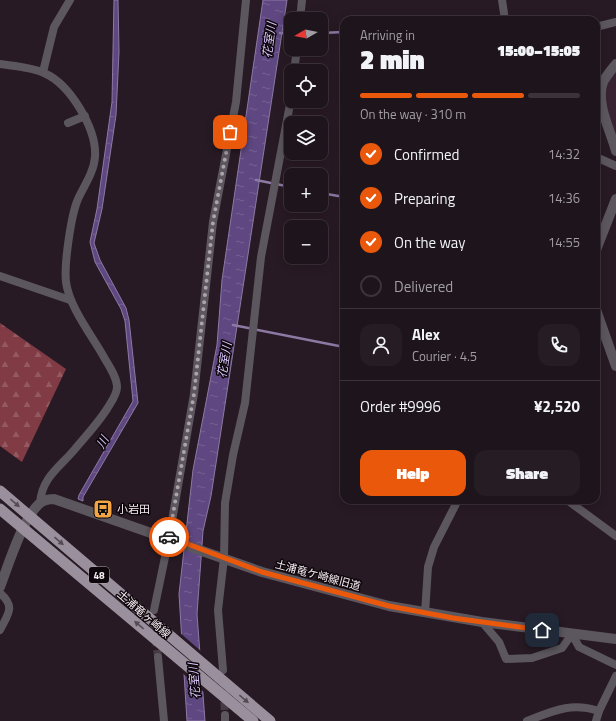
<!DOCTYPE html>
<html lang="en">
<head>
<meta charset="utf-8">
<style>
  :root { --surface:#1e141b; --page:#261d24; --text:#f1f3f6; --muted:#a19ea3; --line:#3c333a; --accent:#ea580c }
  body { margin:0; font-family:"Titillium Web","Noto Sans JP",sans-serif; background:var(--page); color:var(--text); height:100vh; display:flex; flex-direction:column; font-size:15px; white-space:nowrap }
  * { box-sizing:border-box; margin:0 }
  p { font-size:13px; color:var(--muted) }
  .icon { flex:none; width:22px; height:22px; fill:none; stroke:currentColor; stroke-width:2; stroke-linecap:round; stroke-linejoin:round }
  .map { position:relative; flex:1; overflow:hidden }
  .details { position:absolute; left:340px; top:16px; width:260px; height:488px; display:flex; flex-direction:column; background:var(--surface); border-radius:12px; box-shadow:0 2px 10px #0003,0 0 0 1px var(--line) }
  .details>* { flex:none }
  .needle { width:26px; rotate:261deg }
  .buttons { position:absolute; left:284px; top:12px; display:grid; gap:8px }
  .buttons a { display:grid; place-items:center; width:44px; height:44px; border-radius:8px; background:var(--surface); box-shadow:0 2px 10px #0003,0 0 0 1px var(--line); font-size:20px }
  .pin { position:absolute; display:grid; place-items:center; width:34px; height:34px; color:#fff; margin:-17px; border-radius:8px; box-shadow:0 2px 6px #0006 }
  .courier { position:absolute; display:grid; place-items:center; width:40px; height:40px; margin:-20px; border:3px solid #ea580c; border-radius:50%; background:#fff; color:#222; box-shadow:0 1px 5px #0007 }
  .summary em { font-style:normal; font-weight:800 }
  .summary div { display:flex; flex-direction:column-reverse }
  .summary { display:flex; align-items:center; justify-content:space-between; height:68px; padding:0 20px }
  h1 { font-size:26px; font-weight:800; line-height:30px }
  .bar { display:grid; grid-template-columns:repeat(4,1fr); gap:6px 4px; align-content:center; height:48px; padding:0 20px }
  .bar i { height:5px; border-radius:3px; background:var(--line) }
  .bar .selected { background:var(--accent) }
  .bar p { grid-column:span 4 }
  .line { display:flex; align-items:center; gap:10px; padding:0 20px; border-top:1px solid var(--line) }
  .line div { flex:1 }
  .round { display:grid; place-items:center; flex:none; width:42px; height:42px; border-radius:12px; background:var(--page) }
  ol { padding:0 20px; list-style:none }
  li { display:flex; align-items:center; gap:12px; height:44px }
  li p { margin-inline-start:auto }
  li .icon { padding:4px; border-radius:50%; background:var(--accent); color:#fff; stroke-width:4 }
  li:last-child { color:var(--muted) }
  li i { width:22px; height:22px; border:2px solid var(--line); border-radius:50% }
  .action { display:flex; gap:8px; margin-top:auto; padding:8px 20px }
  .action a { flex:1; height:46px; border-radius:12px; background:var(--accent); color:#fff; font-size:16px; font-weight:800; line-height:46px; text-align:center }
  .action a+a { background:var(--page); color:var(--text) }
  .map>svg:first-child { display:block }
  .built { fill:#372331 }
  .forest { fill:url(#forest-firs) }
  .water { fill:url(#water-ripples); stroke:#8d79a4 }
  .pier { fill:#281a24 }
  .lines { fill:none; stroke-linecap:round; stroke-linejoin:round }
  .stream { stroke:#8d79a4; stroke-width:2.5 }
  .minor-tunnel { stroke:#473a43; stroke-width:8; stroke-dasharray:8 4; stroke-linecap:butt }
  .minor { stroke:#5c575e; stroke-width:8 }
  .tertiary { stroke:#5c575e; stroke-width:10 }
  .primary { stroke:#9a8f9d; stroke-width:11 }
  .oneway { fill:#544b54 }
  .done { stroke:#afa3ab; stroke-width:4; stroke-dasharray:0 7.2 }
  .route { stroke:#ea580c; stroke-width:5 }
  .labels { text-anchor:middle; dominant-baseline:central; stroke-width:3; stroke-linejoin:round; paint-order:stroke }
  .shield { fill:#0d070b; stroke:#b2a8ae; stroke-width:1 }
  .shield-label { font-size:10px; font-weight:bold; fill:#f8edf4 }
  .poi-label { font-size:11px; fill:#f8edf4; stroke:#0d070b; text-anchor:start }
  .street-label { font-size:11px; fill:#f8edf4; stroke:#0d070b }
  .water-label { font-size:12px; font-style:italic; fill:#dac6fb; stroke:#0d070b }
</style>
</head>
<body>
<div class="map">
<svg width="616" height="721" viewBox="0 0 616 721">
  <defs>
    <pattern id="forest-firs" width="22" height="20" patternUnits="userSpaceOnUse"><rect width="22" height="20" fill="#803b44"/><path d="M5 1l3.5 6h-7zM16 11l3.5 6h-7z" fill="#935860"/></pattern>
    <pattern id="water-ripples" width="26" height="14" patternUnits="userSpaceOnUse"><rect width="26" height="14" fill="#5f4781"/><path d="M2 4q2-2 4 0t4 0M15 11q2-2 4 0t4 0" fill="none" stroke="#776293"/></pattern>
  </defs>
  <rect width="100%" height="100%" fill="#281a24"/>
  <path class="built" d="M616,64v87l-11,-35 -2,-34z"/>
  <path class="forest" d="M0,323l66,46 -44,93 -22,-16z"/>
  <g class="water">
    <path d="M114,0h4l1,52 -3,63 -14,94 -8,34 6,17 26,48 3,12 9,83 -55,94v4l-5,-2 1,-4 54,-94 -8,-80 -4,-12 -26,-47 -5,-20 7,-33 15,-107z"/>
    <path d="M263,0h24l-76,496 -8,35 -6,83 8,107h-18l-8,-127 14,-124 24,-125 5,-65z"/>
  </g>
  <path class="pier" d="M179,632l23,20 3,41 -24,-21z"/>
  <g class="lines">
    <g class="stream">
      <path d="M280,33l11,1"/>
      <path d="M321,33l23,-1"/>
      <path d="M256,180l35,7"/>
      <path d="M321,193l23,4"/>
      <path d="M233,325l111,22"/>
    </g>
    <g class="minor-tunnel">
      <path d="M156,638l2,19"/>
      <path d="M223,678l2,37"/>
    </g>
    <g class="minor">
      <path d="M502,0l3,20"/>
      <path d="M300,19l2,-19"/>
      <path d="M596,27l20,-5"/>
      <path d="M0,64c14,2 32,3 44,9 26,11 53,56 51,84 -1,15 -11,29 -17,42 -7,16 -14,65 -12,83 3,25 27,55 39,77 5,8 12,19 12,28 0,8 -6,15 -10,22 -9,14 -21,27 -32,40 -15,18 -33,28 -35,54"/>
      <path d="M294,71l3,-22"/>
      <path d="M43,72l11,-45 16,-27"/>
      <path d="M68,123l17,-7"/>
      <path d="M596,157l20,9"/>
      <path d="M0,276l70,24"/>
      <path d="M567,500l49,36"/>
      <path d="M0,593c16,14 8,21 0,37"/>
      <path d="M154,610l15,-72 25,-144 19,-172 23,-120 10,-102"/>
      <path d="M425,613l3,-46 6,-20 24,-47"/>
      <path d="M482,622l17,20 7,17 26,-1 30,-10 10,-14 7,13 37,18"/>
      <path d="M158,657l6,64"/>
      <path d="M223,670l-5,-60 6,-52 1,-55 8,-48 12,-52 16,-146 30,-158"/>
      <path d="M225,715v6"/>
      <path d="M527,721c26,-10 43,-19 72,-10"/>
      <path d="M596,721l3,-10 17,-35"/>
    </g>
    <g class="tertiary">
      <path d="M616,64c-4,5 -10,12 -13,18 -8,21 8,49 13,69"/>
      <path d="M596,250l20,-51"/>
      <path d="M596,310l20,56"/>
      <path d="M0,587c8,-21 23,-69 39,-83 4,-4 9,-5 15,-5l208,73 127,34 93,16 134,17"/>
    </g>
    <g class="primary">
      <path d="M0,491l270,230"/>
      <path d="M0,509l253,212"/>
    </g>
  </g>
  <defs><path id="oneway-solid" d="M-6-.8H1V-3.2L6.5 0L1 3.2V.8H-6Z"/></defs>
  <g class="oneway">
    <use href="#oneway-solid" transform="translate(15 503) rotate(40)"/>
    <use href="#oneway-solid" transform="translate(59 541) rotate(41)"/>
    <use href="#oneway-solid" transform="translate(139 625) rotate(-140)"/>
    <use href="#oneway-solid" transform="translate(244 699) rotate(40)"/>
  </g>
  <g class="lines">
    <path class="done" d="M169,537l25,-143 19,-172 17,-90"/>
    <path class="route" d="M169,537l93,35 127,34 64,12 89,12"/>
  </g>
  <defs>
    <symbol id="bus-square" viewBox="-11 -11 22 22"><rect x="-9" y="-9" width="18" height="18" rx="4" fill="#f3a443" stroke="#0d070b"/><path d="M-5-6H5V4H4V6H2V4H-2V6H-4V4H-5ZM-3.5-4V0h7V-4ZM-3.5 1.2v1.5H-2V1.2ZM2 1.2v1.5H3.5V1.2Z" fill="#111"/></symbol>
  </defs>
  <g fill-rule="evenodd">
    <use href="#bus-square" x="92" y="498" width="22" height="22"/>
  </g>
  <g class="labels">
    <rect class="shield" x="89" y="567" width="20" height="16" rx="3"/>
    <g class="shield-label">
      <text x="99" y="575">48</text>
    </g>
    <g class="poi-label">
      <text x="117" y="509">小岩田</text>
    </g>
    <g class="street-label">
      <text transform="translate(318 575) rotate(15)">土浦竜ケ崎線旧道</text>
      <text transform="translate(144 614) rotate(41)">土浦竜ヶ崎線</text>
    </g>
    <g class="water-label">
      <text transform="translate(269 40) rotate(-82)">花室川</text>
      <text transform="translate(224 360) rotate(-81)">花室川</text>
      <text transform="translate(102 442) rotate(-60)">川</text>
      <text transform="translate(194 681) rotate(-95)">花室川</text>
    </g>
  </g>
</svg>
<div class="buttons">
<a><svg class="needle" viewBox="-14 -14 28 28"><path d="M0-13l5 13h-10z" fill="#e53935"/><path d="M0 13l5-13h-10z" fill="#a19ea3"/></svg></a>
<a><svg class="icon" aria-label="locate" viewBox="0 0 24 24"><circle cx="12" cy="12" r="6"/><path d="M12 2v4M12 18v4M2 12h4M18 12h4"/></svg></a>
<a><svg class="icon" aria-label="layers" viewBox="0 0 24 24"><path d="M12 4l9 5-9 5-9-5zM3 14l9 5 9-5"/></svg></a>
<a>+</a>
<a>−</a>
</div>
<div class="pin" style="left:230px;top:132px;background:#ea580c"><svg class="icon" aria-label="bag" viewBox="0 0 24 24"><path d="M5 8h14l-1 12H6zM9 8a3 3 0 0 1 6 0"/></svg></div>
<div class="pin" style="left:542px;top:630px;background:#1f2937"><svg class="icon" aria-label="home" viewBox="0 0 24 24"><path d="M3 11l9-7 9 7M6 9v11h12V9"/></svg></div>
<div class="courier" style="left:169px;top:537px"><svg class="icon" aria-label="car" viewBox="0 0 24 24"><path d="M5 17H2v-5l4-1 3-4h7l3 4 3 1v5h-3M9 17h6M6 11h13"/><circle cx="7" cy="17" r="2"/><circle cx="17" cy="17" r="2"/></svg></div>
<section class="details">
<div class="summary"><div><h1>2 min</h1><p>Arriving in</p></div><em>15:00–15:05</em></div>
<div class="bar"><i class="selected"></i><i class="selected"></i><i class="selected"></i><i></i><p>On the way · 310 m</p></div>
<ol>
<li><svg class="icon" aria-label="check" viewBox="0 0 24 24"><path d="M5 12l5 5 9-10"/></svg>Confirmed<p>14:32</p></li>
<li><svg class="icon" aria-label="check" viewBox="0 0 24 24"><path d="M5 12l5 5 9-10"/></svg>Preparing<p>14:36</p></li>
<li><svg class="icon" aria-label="check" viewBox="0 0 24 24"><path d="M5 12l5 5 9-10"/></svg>On the way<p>14:55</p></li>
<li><i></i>Delivered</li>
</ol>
<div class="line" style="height:72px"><a class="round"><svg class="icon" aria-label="person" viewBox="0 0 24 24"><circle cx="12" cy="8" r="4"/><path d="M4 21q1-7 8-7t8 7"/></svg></a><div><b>Alex</b><p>Courier · 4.5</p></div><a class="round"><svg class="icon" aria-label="phone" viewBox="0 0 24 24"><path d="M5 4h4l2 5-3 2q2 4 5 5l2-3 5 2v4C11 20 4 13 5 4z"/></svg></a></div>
<div class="line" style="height:52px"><div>Order #9996</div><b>¥2,520</b></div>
<div class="action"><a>Help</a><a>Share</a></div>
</section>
</div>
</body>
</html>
